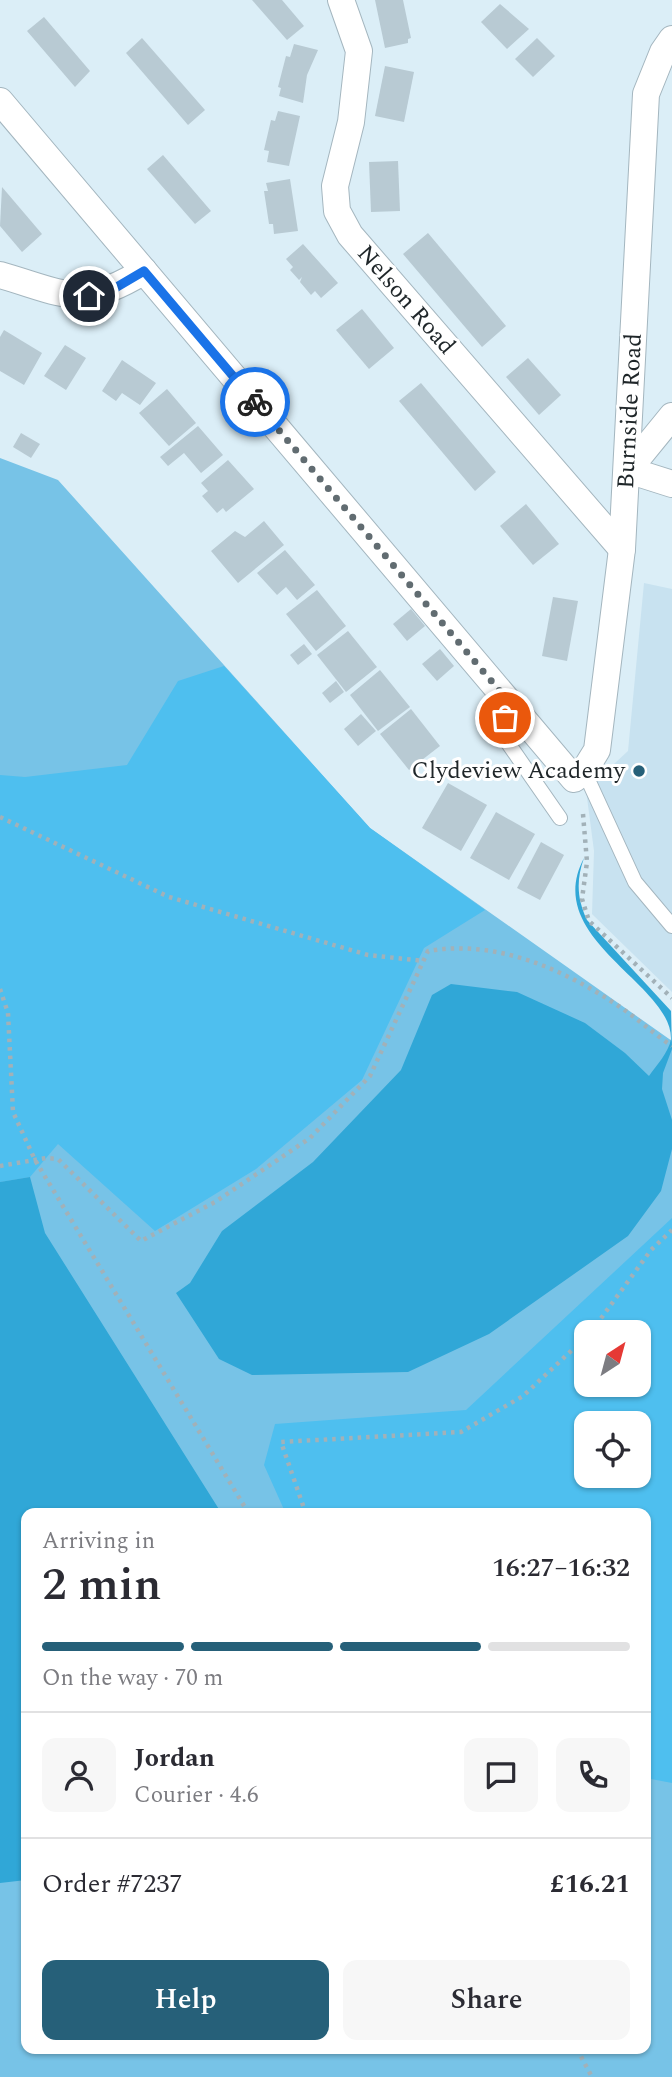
<!DOCTYPE html>
<html lang="en">
<head>
<meta charset="utf-8">
<style>
  :root { --surface:#fff; --page:#f7f7f7; --text:#2b2b33; --muted:#7c7c81; --line:#e1e1e2; --accent:#266079 }
  body { margin:0; font-family:Spectral,serif; background:var(--page); color:var(--text); height:100vh; display:flex; flex-direction:column; font-size:26px; white-space:nowrap }
  * { box-sizing:border-box; margin:0 }
  p { font-size:23px; color:var(--muted) }
  .icon { flex:none; width:38px; height:38px; fill:none; stroke:currentColor; stroke-width:2; stroke-linecap:round; stroke-linejoin:round }
  .map { position:relative; flex:1; overflow:hidden }
  .sheet { position:absolute; left:21px; top:1508px; width:630px; height:546px; display:flex; flex-direction:column; background:var(--surface); border-radius:14px; box-shadow:0 2px 5px #0004 }
  .sheet>* { flex:none }
  .needle { width:46px; rotate:36deg }
  .fabs { position:absolute; left:574px; top:1320px; display:grid; gap:14px }
  .fabs a { display:grid; place-items:center; width:77px; height:77px; border-radius:14px; background:var(--surface); box-shadow:0 2px 5px #0004; font-size:35px }
  .pin { position:absolute; display:grid; place-items:center; width:60px; height:60px; color:#fff; margin:-30px; border:4px solid #fff; border-radius:50%; box-shadow:0 2px 7px #0007 }
  .courier { position:absolute; display:grid; place-items:center; width:70px; height:70px; margin:-35px; border:5px solid #1a73e8; border-radius:50%; background:#fff; color:#222; box-shadow:0 2px 9px #0007 }
  .head em { font-style:normal; font-weight:600 }
  .head div { display:flex; flex-direction:column-reverse }
  .head { display:flex; align-items:center; justify-content:space-between; height:119px; padding:0 21px }
  h1 { font-size:46px; font-weight:600; line-height:52px }
  .bar { display:grid; grid-template-columns:repeat(4,1fr); gap:10px 7px; align-content:center; height:84px; padding:0 21px }
  .bar i { height:9px; border-radius:5px; background:var(--line) }
  .bar .current { background:var(--accent) }
  .bar p { grid-column:span 4 }
  .line { display:flex; align-items:center; gap:18px; padding:0 21px; border-top:2px solid var(--line) }
  .line div { flex:1 }
  .round { display:grid; place-items:center; flex:none; width:74px; height:74px; border-radius:14px; background:var(--page) }
  .button { display:flex; gap:14px; margin-top:auto; padding:14px 21px }
  .button a { flex:1; height:80px; border-radius:14px; background:var(--accent); color:#fff; font-size:28px; font-weight:600; line-height:80px; text-align:center }
  .button a+a { background:var(--page); color:var(--text) }
  .map>svg:first-child { display:block }
  .built { fill:#c8e2f0 }
  .green { fill:#77c3e7; fill-rule:evenodd }
  .forest { fill:#4ebfef; fill-rule:evenodd }
  .water { fill:#30a7d7 }
  .building { fill:#b8cad3 }
  .lines { fill:none; stroke-linecap:round; stroke-linejoin:round }
  .lane-casing { stroke:#a4b6bf; stroke-width:16 }
  .street-casing { stroke:#a4b6bf; stroke-width:28 }
  .path { stroke:#a2b1b8; stroke-width:4.5; stroke-dasharray:3.5 5; stroke-linecap:butt }
  .lane { stroke:#fff; stroke-width:14 }
  .street { stroke:#fff; stroke-width:26 }
  .done { stroke:#616c71; stroke-width:7; stroke-dasharray:0 12.6 }
  .route { stroke:#1a73e8; stroke-width:9 }
  .poi-dot { fill:#266079; stroke:#fff; stroke-width:2.5 }
  .labels { text-anchor:middle; dominant-baseline:central; stroke-width:6; stroke-linejoin:round; paint-order:stroke }
  .street-label { font-size:24px; fill:#1f2629; stroke:#fff }
  .poi-label { font-size:24px; fill:#1f2629; stroke:#fff; text-anchor:end }
</style>
</head>
<body>
<div class="map">
<svg width="672" height="2077" viewBox="0 0 672 2077">
  <rect width="100%" height="100%" fill="#dbeef7"/>
  <path class="built" d="M644,583l28,6v403l-80,-78 2,-63 -8,-61 42,-39z"/>
  <path class="green" d="M0,458l58,22 312,348 302,213v1036h-672zM586,1332h53v52h-53zM586,1423h53v52h-53zM26,1514h620v535h-620z"/>
  <g class="forest">
    <path d="M224,666l146,162 115,82 -61,38 -62,132 -106,89 -101,62 -97,-87 -28,33 -30,5v-407l25,2 102,-12 51,-84z"/>
    <path d="M672,1218v565l-26,-5v-264h-360l-22,-49 11,-41 191,-14zM586,1332h53v52h-53zM586,1423h53v52h-53z"/>
  </g>
  <g class="water">
    <path d="M584,858c-8,22 -7,41 3,62l84,91 1,38 -9,24 -1,16 10,31v29l-11,42 -33,45 -139,98 -81,38 -156,3 -33,-16 -43,-66 14,-10 32,-52 91,-69 88,-92 31,-75 19,-11 66,8 68,31 40,30 24,23c7,-10 20,-24 22,-37 1,-56 -130,-100 -87,-181z"/>
    <path d="M30,1177l15,56 177,281h-196v366l-26,3v-701z"/>
  </g>
  <g class="building">
    <path d="M252,0h30l22,26 -17,14z"/>
    <path d="M375,0h28l8,38 -3,1v4l-23,5z"/>
    <path d="M500,4l29,25 -22,20 -26,-27z"/>
    <path d="M44,17l46,54 -15,16 -48,-56z"/>
    <path d="M142,38l63,72 -17,15 -62,-72z"/>
    <path d="M537,38l18,18 -22,21 -18,-18z"/>
    <path d="M294,44l24,6 -11,25 -4,28 -24,-7 2,-8 -3,-1 8,-31 4,1z"/>
    <path d="M385,66l29,6 -10,50 -29,-6z"/>
    <path d="M278,111l22,5 -11,50 -22,-4 2,-11 -5,-1 7,-30 4,1z"/>
    <path d="M163,155l48,56 -16,13 -48,-55z"/>
    <path d="M398,161l2,50 -29,1 -2,-50z"/>
    <path d="M290,179l8,52 -24,3 -1,-10h-4l-5,-33h4l-2,-8z"/>
    <path d="M2,187l40,47 -20,18 -22,-26z"/>
    <path d="M428,233l78,93 -24,21 -79,-93z"/>
    <path d="M303,244l35,39 -17,15 -6,-7 -4,4 -11,-13 2,-5 -3,3 -9,-10 3,-3 -7,-8z"/>
    <path d="M362,309l32,39 -25,21 -33,-39z"/>
    <path d="M4,330l38,23 -18,32 -24,-14v-34z"/>
    <path d="M65,345l21,13 -20,32 -22,-14z"/>
    <path d="M528,358l33,37 -22,20 -33,-38z"/>
    <path d="M122,360l34,23 -16,22 -18,-12 -6,8 -14,-10z"/>
    <path d="M421,383l75,89 -21,19 -76,-90z"/>
    <path d="M167,389l29,34 -27,23 -30,-33z"/>
    <path d="M198,426l25,29 -22,18 -17,-20 -16,13 -8,-9z"/>
    <path d="M21,433l19,11 -9,14 -18,-11z"/>
    <path d="M228,460l26,29 -28,23 -3,-4 -6,5 -15,-17 6,-5 -7,-8z"/>
    <path d="M526,504l33,40 -26,21 -33,-39z"/>
    <path d="M264,521l20,24 -46,38 -27,-32 24,-20 10,6z"/>
    <path d="M285,550l30,35 -18,15 -11,-13 -9,8 -20,-22z"/>
    <path d="M317,590l29,36 -30,25 -30,-37z"/>
    <path d="M553,597l25,4 -11,60 -25,-5z"/>
    <path d="M411,609l14,17 -18,15 -14,-17z"/>
    <path d="M348,631l29,36 -31,25 -29,-37z"/>
    <path d="M304,644l8,10 -14,11 -8,-10z"/>
    <path d="M440,649l14,17 -17,15 -15,-17z"/>
    <path d="M380,670l30,37 -32,24 -28,-36z"/>
    <path d="M336,681l8,11 -14,11 -8,-10z"/>
    <path d="M411,709l29,37 -31,24 -29,-36z"/>
    <path d="M361,714l15,17 -18,15 -14,-17z"/>
    <path d="M448,783l39,22 -26,46 -39,-23z"/>
    <path d="M496,812l39,22 -26,46 -39,-22z"/>
    <path d="M541,842l23,13 -24,45 -23,-12z"/>
  </g>
  <g class="lines">
    <defs>
      <g id="lane">
        <path d="M510,703l-9,30 59,85"/>
        <path d="M584,771l51,111 37,44"/>
      </g>
      <g id="street">
        <path d="M341,0l18,51 -8,71 -16,64 2,25 13,24 272,314"/>
        <path d="M0,101l574,678 10,-8 13,-21 25,-201 24,-455 17,-42 9,-13"/>
        <path d="M0,275c66,19 81,35 144,-4"/>
        <path d="M672,416l-44,54 44,14"/>
      </g>
    </defs>
    <use href="#lane" class="lane-casing"/>
    <use href="#street" class="street-casing"/>
    <g class="path">
      <path d="M583,814l4,48 -5,37 7,22 83,77"/>
      <path d="M0,817l169,80 199,58 56,6"/>
      <path d="M0,989l8,24 5,99 22,48 214,354"/>
      <path d="M0,1166l46,-8 12,1 83,82 74,-39 95,-64 60,-62 58,-125c69,-12 137,19 192,56 18,12 34,27 52,39"/>
      <path d="M591,1332l60,-82 21,-20"/>
      <path d="M306,1514l-25,-72 180,-10 62,-36 63,-59"/>
      <path d="M577,2049l15,28"/>
    </g>
    <use href="#lane" class="lane"/>
    <use href="#street" class="street"/>
  </g>
  <g class="lines">
    <path class="done" d="M255,402l255,301 -5,15"/>
    <path class="route" d="M89,296l21,-5 34,-20 111,131"/>
  </g>
  <circle class="poi-dot" cx="639" cy="771" r="7"/>
  <g class="labels">
    <g class="street-label">
      <text transform="translate(406 300) rotate(49)">Nelson Road</text>
      <text transform="translate(630 411) rotate(-87)">Burnside Road</text>
    </g>
    <g class="poi-label">
      <text x="625" y="771">Clydeview Academy</text>
    </g>
  </g>
</svg>
<div class="fabs">
<a><svg class="needle" viewBox="-14 -14 28 28"><path d="M0-13l5 13h-10z" fill="#e53935"/><path d="M0 13l5-13h-10z" fill="#7c7c81"/></svg></a>
<a><svg class="icon" aria-label="locate" viewBox="0 0 24 24"><circle cx="12" cy="12" r="6"/><path d="M12 2v4M12 18v4M2 12h4M18 12h4"/></svg></a>
</div>
<div class="pin" style="left:505px;top:718px;background:#ea580c"><svg class="icon" aria-label="bag" viewBox="0 0 24 24"><path d="M5 8h14l-1 12H6zM9 8a3 3 0 0 1 6 0"/></svg></div>
<div class="pin" style="left:89px;top:296px;background:#1f2937"><svg class="icon" aria-label="home" viewBox="0 0 24 24"><path d="M3 11l9-7 9 7M6 9v11h12V9"/></svg></div>
<div class="courier" style="left:255px;top:402px"><svg class="icon" aria-label="bike" viewBox="0 0 24 24"><circle cx="6" cy="16" r="4"/><circle cx="18" cy="16" r="4"/><path d="M6 16l4-8h5l3 8M10 8l3 8H6M13 5h3"/></svg></div>
<section class="sheet">
<div class="head"><div><h1>2 min</h1><p>Arriving in</p></div><em>16:27–16:32</em></div>
<div class="bar"><i class="current"></i><i class="current"></i><i class="current"></i><i></i><p>On the way · 70 m</p></div>
<div class="line" style="height:126px"><a class="round"><svg class="icon" aria-label="person" viewBox="0 0 24 24"><circle cx="12" cy="8" r="4"/><path d="M4 21q1-7 8-7t8 7"/></svg></a><div><b>Jordan</b><p>Courier · 4.6</p></div><a class="round"><svg class="icon" aria-label="chat" viewBox="0 0 24 24"><path d="M4 5h16v11H9l-5 4z"/></svg></a><a class="round"><svg class="icon" aria-label="phone" viewBox="0 0 24 24"><path d="M5 4h4l2 5-3 2q2 4 5 5l2-3 5 2v4C11 20 4 13 5 4z"/></svg></a></div>
<div class="line" style="height:91px"><div>Order #7237</div><b>£16.21</b></div>
<div class="button"><a>Help</a><a>Share</a></div>
</section>
</div>
</body>
</html>
